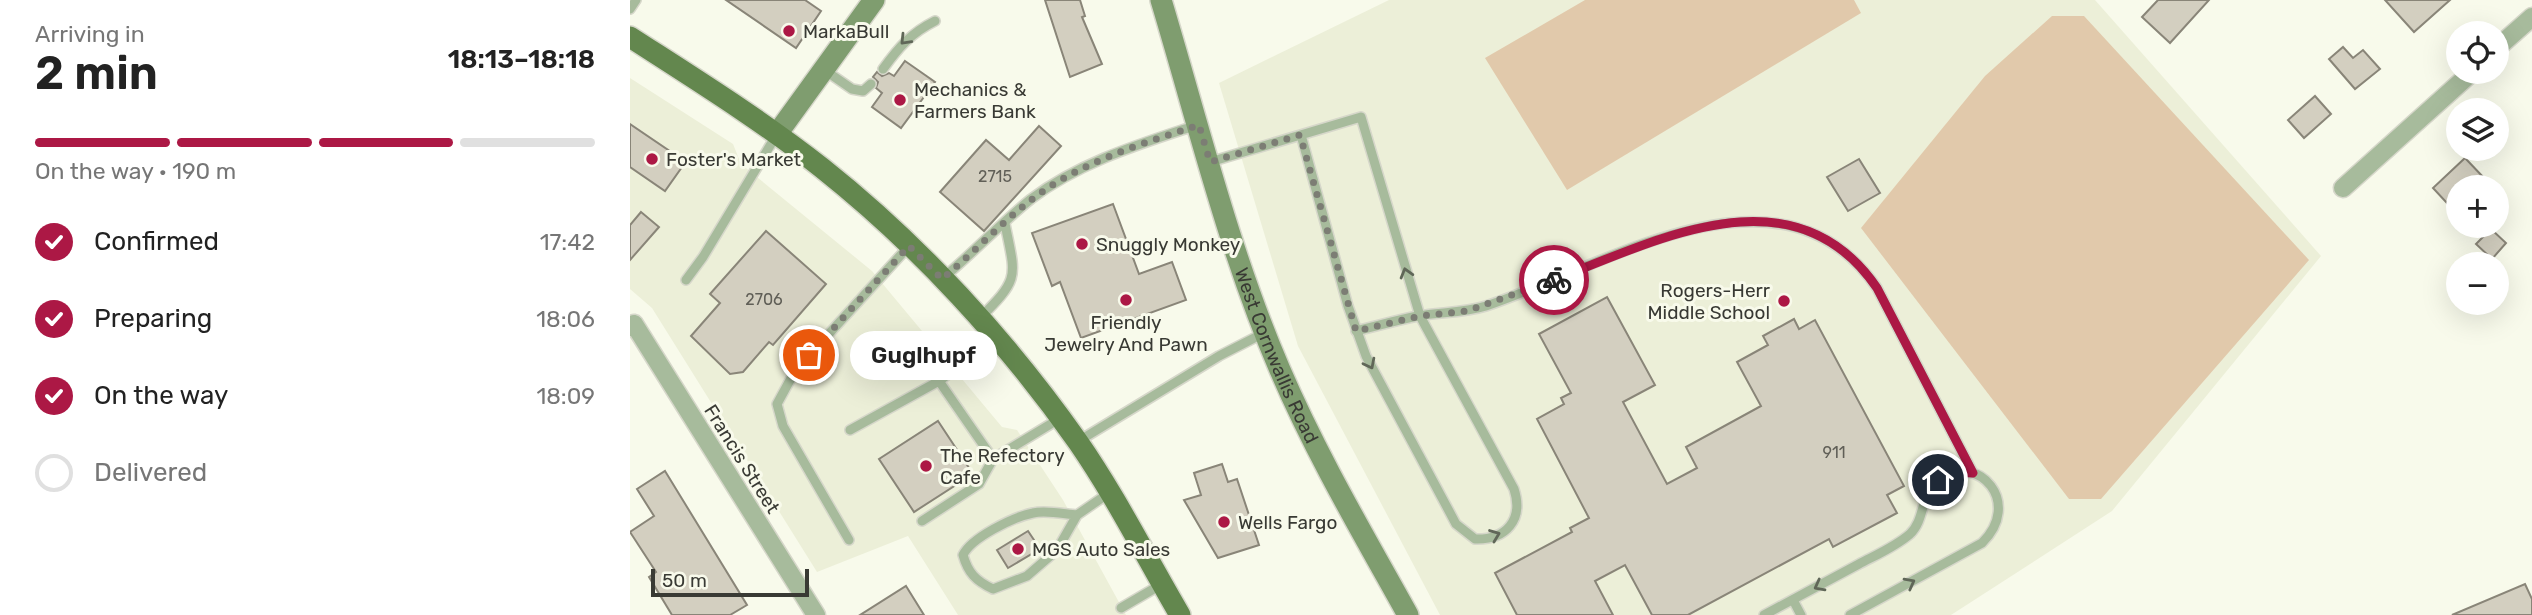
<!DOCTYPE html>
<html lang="en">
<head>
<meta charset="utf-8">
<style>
  :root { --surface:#fff; --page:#f6f6f6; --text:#222; --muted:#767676; --line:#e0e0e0; --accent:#ac1845 }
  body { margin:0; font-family:Rubik,sans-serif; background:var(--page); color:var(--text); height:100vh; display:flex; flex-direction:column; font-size:26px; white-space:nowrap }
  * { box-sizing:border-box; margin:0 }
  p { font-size:23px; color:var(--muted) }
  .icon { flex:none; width:38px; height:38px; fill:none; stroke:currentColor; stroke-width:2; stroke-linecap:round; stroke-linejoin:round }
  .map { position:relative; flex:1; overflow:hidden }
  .details { display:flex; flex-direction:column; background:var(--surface); width:630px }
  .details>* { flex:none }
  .fabs { position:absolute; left:1816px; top:21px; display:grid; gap:14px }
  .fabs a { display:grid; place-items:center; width:63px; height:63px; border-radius:50%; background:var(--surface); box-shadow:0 7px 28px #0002; font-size:35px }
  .scale { position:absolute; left:21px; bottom:18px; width:158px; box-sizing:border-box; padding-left:7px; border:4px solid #393a34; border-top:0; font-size:19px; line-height:24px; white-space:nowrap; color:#393a34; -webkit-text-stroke:5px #f8faeb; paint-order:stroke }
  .pin { position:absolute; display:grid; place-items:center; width:60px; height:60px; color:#fff; margin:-30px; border:4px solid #fff; border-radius:50%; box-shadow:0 2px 7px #0007 }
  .courier { position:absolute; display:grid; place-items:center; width:70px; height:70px; margin:-35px; border:5px solid #ac1845; border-radius:50%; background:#fff; color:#222; box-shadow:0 2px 9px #0007 }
  .bubble { position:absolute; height:49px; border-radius:24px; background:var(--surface); box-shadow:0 7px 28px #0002; font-size:23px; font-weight:600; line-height:49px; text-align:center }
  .overview em { font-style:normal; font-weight:600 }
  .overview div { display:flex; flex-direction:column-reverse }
  .overview { display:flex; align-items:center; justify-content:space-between; height:119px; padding:0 35px }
  h1 { font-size:46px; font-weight:600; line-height:52px }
  .bar { display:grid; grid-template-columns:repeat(4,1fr); gap:10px 7px; align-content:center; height:84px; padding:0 35px }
  .bar i { height:9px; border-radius:5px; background:var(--line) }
  .bar .selected { background:var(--accent) }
  .bar p { grid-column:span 4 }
  ol { padding:0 35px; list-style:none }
  li { display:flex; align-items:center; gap:21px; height:77px }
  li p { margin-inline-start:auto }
  li .icon { padding:7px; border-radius:50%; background:var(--accent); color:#fff; stroke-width:4 }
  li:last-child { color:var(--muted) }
  li i { width:38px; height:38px; border:4px solid var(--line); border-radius:50% }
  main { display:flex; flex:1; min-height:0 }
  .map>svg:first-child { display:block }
  .built { fill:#ecefd8 }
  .green { fill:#e1c9ab }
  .building { fill:#d3cfc0; stroke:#898578; stroke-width:2 }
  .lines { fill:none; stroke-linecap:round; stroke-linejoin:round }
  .lane-casing { stroke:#d6d7ca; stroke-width:12 }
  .street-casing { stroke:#d6d7ca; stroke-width:21 }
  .secondary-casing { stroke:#d6d7ca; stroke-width:24 }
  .primary-casing { stroke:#d6d7ca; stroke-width:24 }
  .lane { stroke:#a7bb9c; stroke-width:9 }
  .street { stroke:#a7bb9c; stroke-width:18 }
  .secondary { stroke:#7f9d6f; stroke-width:21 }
  .primary { stroke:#63874e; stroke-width:21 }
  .oneway { stroke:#606758 }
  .done { stroke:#7c7d74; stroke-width:7; stroke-dasharray:0 12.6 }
  .route { stroke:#ac1845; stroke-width:9 }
  .poi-dot { fill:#ac1845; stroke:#f8faeb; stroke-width:2.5 }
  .labels { text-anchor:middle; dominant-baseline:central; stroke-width:6; stroke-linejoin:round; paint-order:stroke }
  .number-label { font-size:16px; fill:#605f57 }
  .poi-label { font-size:19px; fill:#393a34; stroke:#f8faeb; text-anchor:start }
  .street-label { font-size:19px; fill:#393a34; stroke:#f8faeb }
</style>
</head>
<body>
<main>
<section class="details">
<div class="overview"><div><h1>2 min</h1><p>Arriving in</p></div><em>18:13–18:18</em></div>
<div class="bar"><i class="selected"></i><i class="selected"></i><i class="selected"></i><i></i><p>On the way · 190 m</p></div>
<ol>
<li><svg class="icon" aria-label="check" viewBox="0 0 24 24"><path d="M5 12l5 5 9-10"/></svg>Confirmed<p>17:42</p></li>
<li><svg class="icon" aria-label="check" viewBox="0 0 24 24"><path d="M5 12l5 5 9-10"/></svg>Preparing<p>18:06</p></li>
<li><svg class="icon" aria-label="check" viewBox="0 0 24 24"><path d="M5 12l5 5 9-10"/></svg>On the way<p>18:09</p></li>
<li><i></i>Delivered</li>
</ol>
</section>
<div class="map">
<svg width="1902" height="615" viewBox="0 0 1902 615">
  <rect width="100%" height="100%" fill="#f8faeb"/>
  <g class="built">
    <path d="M759,0h706l226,256 -209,255 -161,104h-511l-142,-269 -79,-263z"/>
    <path d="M0,78l103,66 8,20 131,107 130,156 15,3 46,70 63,115h-168l-50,-79 -91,36 -165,-264 -22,-19z"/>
  </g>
  <g class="green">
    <path d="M955,0h269l7,13 -294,177 -82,-132z"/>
    <path d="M1422,16h32l225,244 -208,239h-32l-208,-271 124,-152z"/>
  </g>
  <g class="building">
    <path d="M96,0h79l16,11 -25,37z"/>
    <path d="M415,0h35l5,16 -3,1 20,47 -32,13z"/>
    <path d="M1528,0h51l-39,43 -28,-26z"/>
    <path d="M1755,0h65l-36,32z"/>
    <path d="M1713,47l10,11 10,-8 17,19 -25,20 -26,-30z"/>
    <path d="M275,61l30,21 -34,46 -29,-21 10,-14 -6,-5 2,-6 -5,-5 4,-5 5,4 7,-3 5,3z"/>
    <path d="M1685,96l16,18 -27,24 -16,-18z"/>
    <path d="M0,124l47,32 -4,5 9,6 -17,24 -35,-24z"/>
    <path d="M409,126l22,20 -77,85 -44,-39 46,-52 23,20z"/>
    <path d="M1835,158l20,21 -10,8h-16v29l-26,-28z"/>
    <path d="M1229,159l21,34 -32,18 -21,-34z"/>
    <path d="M483,204l26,70 33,-12 14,38 -105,38 -21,-56 -8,4 -20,-53z"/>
    <path d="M11,212l18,15 -29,33v-35z"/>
    <path d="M1861,229l15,14 -14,16 -16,-15z"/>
    <path d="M136,231l60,53 -53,61 -4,-3 -26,30 -13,2 -39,-38 29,-33 -10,-9z"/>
    <path d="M977,297l48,88 -32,17 44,82 30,-16 -11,-21 75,-41 -24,-44 31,-17 -5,-9 31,-17 5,10 16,-9 89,166 -17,9 10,18 -64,34 -4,-8 -141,76h-36l-27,-50 -30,16 18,34h-96l-22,-42 77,-41 -2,-4 19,-10 -52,-99 27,-15 -3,-6 10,-5 -32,-59z"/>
    <path d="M308,421l35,53 -59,38 -35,-53z"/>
    <path d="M592,464l6,18 9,-3 22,66 -41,13 -34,-58 17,-5 -7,-22z"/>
    <path d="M35,471l82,134 -17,10h-58l-23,-38 7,-5 -26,-40 24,-16 -17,-27z"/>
    <path d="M398,531l12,18 -32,19 -11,-18z"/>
    <path d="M1895,584l7,15v16h-80z"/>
    <path d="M276,586l18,29h-64z"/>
  </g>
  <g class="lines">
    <defs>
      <g id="lane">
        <path d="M0,9l6,-9"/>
        <path d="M193,69l29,20 11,2 8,-7"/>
        <path d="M253,69c16,-22 28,-36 52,-48"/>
        <path d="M580,162l151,-45 59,199 94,173c10,31 -8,51 -39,50l-19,-15 -90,-168 -18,-50 -47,-171"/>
        <path d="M313,278c30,-25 58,-55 88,-79 49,-37 109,-55 166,-74"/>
        <path d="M56,280l17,-23 74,-123"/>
        <path d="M350,318c40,-40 36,-40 25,-94"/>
        <path d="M726,331c21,-5 41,-11 62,-15 23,-4 45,-3 68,-10 119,-39 295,-158 391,-18l96,185"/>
        <path d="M309,381l57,-41"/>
        <path d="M220,430l89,-49 54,78 66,-40"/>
        <path d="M447,442l142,-86 45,-23"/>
        <path d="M447,515c-13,-1 -31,-5 -44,-2 -20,4 -62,25 -70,42 5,18 13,26 30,34l34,-13 30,-26 20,-35 32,-22"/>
        <path d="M292,521l57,-37 14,-25"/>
        <path d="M219,540l-66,-114 -6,-22 18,-33 114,-125"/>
        <path d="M1163,600l8,15"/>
        <path d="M491,608l41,-24"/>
        <path d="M1134,615c32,-17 63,-34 95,-51 17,-9 36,-17 51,-30 16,-15 10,-42 29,-55 40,-27 84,24 43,64l-132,72"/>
      </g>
      <g id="street">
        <path d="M1867,48l35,-31"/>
        <path d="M1713,188l129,-116"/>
        <path d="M0,327l4,-3 182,291"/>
      </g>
      <g id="secondary">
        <path id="s1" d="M531,0c37,123 68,252 119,370 36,84 83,164 128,245"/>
        <path d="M147,134l97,-134"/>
      </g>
      <path id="primary" d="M0,37c65,42 131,83 192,131 97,77 185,173 256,274 38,55 68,115 102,173"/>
    </defs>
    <use href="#lane" class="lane-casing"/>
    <use href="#street" class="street-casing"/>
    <use href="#secondary" class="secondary-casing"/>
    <use href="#primary" class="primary-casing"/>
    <use href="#lane" class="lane"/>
    <use href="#street" class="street"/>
    <use href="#secondary" class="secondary"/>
    <use href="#primary" class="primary"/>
  </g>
  <defs><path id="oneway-chevron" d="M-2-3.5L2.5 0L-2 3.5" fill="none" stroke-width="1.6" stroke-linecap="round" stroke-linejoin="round" transform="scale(1.75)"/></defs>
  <g class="oneway">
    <use href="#oneway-chevron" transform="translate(275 40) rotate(134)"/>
    <use href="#oneway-chevron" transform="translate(776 273) rotate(-106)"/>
    <use href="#oneway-chevron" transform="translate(740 364) rotate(63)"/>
    <use href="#oneway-chevron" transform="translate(865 535) rotate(-21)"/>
    <use href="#oneway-chevron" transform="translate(1280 583) rotate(-28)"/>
    <use href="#oneway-chevron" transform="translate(1189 586) rotate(152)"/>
  </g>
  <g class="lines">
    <path class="done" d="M179,355l100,-109 33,33c30,-25 58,-55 89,-79 49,-38 110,-56 168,-75l11,37 90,-27 56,196 64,-15 47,-5 87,-31"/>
    <path class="route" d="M924,280c105,-41 241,-112 323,8l96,185 -19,-1 -16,8"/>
  </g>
  <g class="poi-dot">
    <circle cx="159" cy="31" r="7"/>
    <circle cx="270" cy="100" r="7"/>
    <circle cx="22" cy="159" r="7"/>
    <circle cx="452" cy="244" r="7"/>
    <circle cx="496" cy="300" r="7"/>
    <circle cx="1154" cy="301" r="7"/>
    <circle cx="296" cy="466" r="7"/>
    <circle cx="594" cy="522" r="7"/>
    <circle cx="388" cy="549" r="7"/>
  </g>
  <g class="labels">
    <g class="number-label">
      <text x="365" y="176">2715</text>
      <text x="134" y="299">2706</text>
      <text x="1204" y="452">911</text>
    </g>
    <g class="poi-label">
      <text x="173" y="31">MarkaBull</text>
      <text x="284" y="89">Mechanics &amp;<tspan x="284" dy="22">Farmers Bank</tspan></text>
      <text x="36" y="159">Foster's Market</text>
      <text x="466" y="244">Snuggly Monkey</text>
      <text x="1140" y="290" text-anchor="end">Rogers-Herr<tspan x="1140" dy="22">Middle School</tspan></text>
      <text x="496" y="322" text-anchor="middle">Friendly<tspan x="496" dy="22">Jewelry And Pawn</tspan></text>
      <text x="310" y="455">The Refectory<tspan x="310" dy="22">Cafe</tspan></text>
      <text x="608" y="522">Wells Fargo</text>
      <text x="402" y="549">MGS Auto Sales</text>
    </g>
    <g class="street-label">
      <text stroke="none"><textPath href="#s1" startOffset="374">West Cornwallis Road</textPath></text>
      <text transform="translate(112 459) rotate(58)">Francis Street</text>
    </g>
  </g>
</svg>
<div class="fabs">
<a><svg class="icon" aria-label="locate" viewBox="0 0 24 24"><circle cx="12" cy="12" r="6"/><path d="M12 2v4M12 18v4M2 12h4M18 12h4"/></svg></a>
<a><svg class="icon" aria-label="layers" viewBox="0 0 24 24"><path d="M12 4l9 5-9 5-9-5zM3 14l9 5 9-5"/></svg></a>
<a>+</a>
<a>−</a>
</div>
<div class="scale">50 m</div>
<div class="pin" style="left:179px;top:355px;background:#ea580c"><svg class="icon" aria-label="bag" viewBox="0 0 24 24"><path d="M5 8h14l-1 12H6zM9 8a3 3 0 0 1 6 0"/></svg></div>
<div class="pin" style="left:1308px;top:480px;background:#1f2937"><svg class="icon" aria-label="home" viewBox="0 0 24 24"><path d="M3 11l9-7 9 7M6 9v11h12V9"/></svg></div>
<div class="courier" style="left:924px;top:280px"><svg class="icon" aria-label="bike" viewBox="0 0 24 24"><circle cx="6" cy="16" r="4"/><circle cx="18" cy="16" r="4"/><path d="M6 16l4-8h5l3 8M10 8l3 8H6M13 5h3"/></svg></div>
<div class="bubble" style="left:220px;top:331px;width:147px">Guglhupf</div>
</div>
</main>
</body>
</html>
